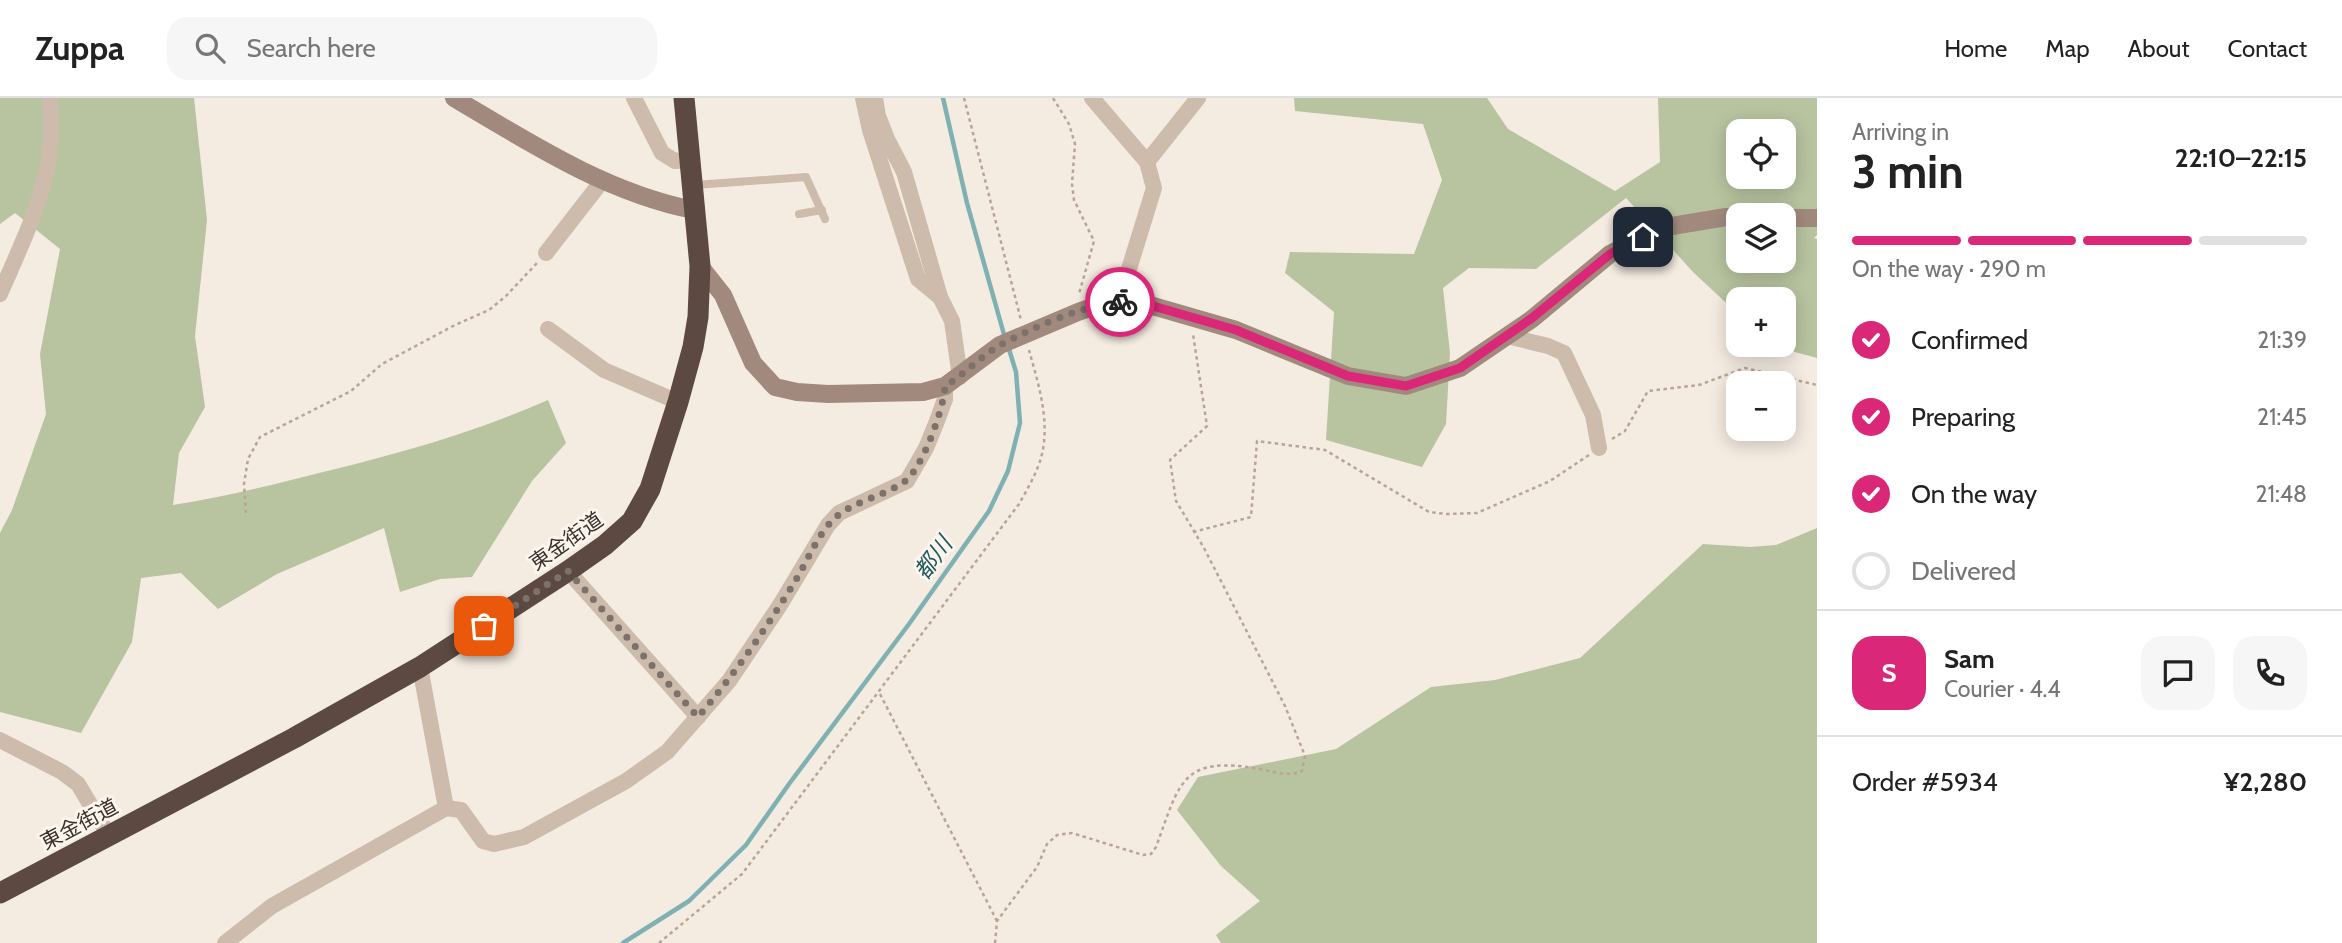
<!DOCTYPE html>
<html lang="en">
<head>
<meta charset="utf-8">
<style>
  :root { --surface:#fff; --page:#f6f6f6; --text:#222; --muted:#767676; --line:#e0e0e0; --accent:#db2777 }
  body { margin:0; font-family:Cabin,"Noto Sans JP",sans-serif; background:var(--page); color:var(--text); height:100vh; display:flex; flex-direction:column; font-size:26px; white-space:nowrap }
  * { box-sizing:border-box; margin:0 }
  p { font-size:23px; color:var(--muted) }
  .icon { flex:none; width:38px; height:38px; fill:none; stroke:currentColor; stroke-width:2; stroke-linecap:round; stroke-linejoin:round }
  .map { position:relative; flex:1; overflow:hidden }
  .drawer { display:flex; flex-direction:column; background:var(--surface); width:525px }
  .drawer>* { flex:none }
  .fabs { position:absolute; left:1726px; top:21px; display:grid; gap:14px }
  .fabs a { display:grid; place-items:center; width:70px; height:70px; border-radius:14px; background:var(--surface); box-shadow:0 4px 18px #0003; font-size:35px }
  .pin { position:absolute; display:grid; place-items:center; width:60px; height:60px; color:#fff; margin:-30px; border-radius:14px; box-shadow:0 4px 10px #0006 }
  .courier { position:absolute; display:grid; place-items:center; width:70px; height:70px; margin:-35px; border:5px solid #db2777; border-radius:50%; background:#fff; color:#222; box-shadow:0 2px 9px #0007 }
  .headline em { font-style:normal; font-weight:700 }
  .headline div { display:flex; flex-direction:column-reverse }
  .headline { display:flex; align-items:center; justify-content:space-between; height:119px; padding:0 35px }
  h1 { font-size:46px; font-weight:700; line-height:52px }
  .bar { display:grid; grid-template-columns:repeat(4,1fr); gap:10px 7px; align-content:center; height:84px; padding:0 35px }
  .bar i { height:9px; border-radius:5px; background:var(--line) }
  .bar .current { background:var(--accent) }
  .bar p { grid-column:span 4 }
  .line { display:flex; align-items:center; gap:18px; padding:0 35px; border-top:2px solid var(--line) }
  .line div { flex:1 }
  .round { display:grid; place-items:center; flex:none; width:74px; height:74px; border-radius:21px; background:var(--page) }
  ol { padding:0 35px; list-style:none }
  li { display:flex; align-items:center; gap:21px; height:77px }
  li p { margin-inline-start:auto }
  li .icon { padding:7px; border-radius:50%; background:var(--accent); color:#fff; stroke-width:4 }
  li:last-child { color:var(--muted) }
  li i { width:38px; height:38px; border:4px solid var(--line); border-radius:50% }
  header { display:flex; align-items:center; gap:42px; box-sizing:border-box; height:98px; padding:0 35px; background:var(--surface); border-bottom:2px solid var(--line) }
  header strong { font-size:33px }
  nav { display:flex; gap:38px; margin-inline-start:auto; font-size:24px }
  .search { width:490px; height:63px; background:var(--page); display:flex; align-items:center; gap:18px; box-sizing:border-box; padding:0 24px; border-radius:21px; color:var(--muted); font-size:26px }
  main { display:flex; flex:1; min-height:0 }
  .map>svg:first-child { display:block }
  .green { fill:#b8c4a0; fill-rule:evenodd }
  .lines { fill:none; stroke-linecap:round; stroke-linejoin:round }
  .stream { stroke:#7fb0b2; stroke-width:4.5 }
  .path { stroke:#b9a596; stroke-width:2.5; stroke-dasharray:3.5 3.5; stroke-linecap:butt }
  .lane { stroke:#cdbbac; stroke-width:8 }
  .street { stroke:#cdbbac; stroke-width:16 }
  .secondary { stroke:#a18a7d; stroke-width:18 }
  .highway { stroke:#5c4a42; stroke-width:21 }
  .done { stroke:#7c716b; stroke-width:7; stroke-dasharray:0 12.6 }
  .route { stroke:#db2777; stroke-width:9 }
  .labels { text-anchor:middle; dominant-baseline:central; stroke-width:6; stroke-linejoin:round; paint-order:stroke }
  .street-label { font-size:21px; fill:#3b302b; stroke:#fbf5ee }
  .water-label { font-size:23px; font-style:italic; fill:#1f5a5e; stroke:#fbf5ee }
</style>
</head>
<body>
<header>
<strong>Zuppa</strong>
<div class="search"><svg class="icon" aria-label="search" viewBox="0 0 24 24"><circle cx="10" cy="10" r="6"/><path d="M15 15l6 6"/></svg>Search here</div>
<nav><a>Home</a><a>Map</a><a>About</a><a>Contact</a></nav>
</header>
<main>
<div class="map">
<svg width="1817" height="845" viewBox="0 0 1817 845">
  <rect width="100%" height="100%" fill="#f4ebe1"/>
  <g class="green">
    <path d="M0,0h194l13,122 -12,116 10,71 -26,46 -6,52c44,-7 87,-17 130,-28 84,-20 166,-42 245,-77l18,43 -34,38 -60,96 -32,2 -40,13 -16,-64 -107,46 -59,35 -37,-36 -40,5 -9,64 -51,91 -81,-21v-179l12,-23 34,-96 -6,-60 20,-105 -45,-36 -15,11z"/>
    <path d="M1294,0h193l21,31 107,62 45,-29 -2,-64h159v137l-3,3 3,1v119l-33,-9 -5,-4h4v-46h-45v15l-45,-42 -67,-74 -90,71 -67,-1 -26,20 7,65 -4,71 -24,43 -96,-27 8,-128 -49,-39 5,-21 124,2 28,-74 -19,-56 -128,-13zM1738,33h45v46h-45zM1738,117h45v46h-45z"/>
    <path d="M1817,430v415h-596l-5,-8 44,-34 -39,-35 -44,-56 21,-33 138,-28 95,-62 64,-7 85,-22 123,-114 47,3 26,-2z"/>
  </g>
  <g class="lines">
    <g class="stream">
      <path d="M943,0l24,105 38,135"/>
      <path d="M623,845l66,-42 57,-56 43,-61 120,-160 80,-113 19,-40 12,-48 -4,-51 -8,-26"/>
    </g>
    <g class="path">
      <path d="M964,0l57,222"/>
      <path d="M1053,0l16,26 6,20 -3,40 2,16 20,41 -15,53"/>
      <path d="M1612,341l13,-8 23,-40 51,-6 46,-17 72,17"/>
      <path d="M246,415l-2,-29 4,-25 12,-22 91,-46 31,-27 73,-39 34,-15 17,-14 31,-33"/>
      <path d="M1193,434l58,-15 6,-76 68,9 104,62 17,2 31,-1 73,-32 39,-26"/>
      <path d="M880,596l117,227"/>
      <path d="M659,845l83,-69 277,-370c9,-16 19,-33 23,-50 8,-35 -4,-71 -13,-104"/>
      <path d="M995,845l2,-22 40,-54 10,-23 10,-9 15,-2 71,22 8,-1 5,-7c24,-65 25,-92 104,-78 15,3 28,8 42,2l3,-15 -20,-50 -81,-158 -28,-47 -6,-41 37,-34 -14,-92"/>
    </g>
    <g class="lane">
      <path d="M695,87l111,-8 19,42"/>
      <path d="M799,116l23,-4"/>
    </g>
    <g class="street">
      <path d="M634,0l28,55 13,8 14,-1"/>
      <path d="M863,0l7,32 48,149 22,18"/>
      <path d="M875,0l3,18 9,23 17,33 36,125 12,24 8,56"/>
      <path d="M1092,0l55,64 7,26 -29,94 -1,19"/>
      <path d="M1147,64l51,-64"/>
      <path d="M546,155l56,-72"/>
      <path d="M0,196c18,-42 40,-86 48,-131 4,-22 3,-44 2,-65"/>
      <path d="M548,231l56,41 74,32"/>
      <path d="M1507,238l41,10 16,7 29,62 6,33"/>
      <path d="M568,473l130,146"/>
      <path d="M420,569l26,141"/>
      <path d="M0,642l62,32 16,12 31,52"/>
      <path d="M225,845l47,-37 174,-98 15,2 22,31 11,3 30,-7 102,-56 41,-29 62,-71 51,-76 48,-80 11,-12 68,-32 19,-33 11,-27 8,-22v-13"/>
    </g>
    <g class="secondary">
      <path d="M454,0c76,45 153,95 240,112"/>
      <path d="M1783,120h34"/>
      <path d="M700,168l23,29 30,68 22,24 22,5 31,2 95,-2 22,-6 55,-41 78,-33 23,-8 23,-3 22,3 90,26 112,46 58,10 54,-18 72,-49 78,-65 50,-26 66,-11h12"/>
    </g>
    <path class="highway" d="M0,795l294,-155 126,-71 148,-96 37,-26 27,-24 18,-32 28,-87 15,-55 5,-30 2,-51 -16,-168"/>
  </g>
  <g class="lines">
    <path class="done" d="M484,528l84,-55 130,146c36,-42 67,-87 96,-134 12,-19 21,-43 36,-60 18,-21 51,-25 74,-41 18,-12 40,-74 41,-96 20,-12 37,-31 57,-42 32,-17 82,-39 118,-42"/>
    <path class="route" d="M1120,204l26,2 90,26 112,46 58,10 54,-18 72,-50 78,-64 33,-17"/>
  </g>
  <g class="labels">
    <g class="street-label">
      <text transform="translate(566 443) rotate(-35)">東金街道</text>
      <text transform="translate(79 726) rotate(-28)">東金街道</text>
    </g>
    <g class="water-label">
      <text transform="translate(933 460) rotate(-54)">都川</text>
    </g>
  </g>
</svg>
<div class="fabs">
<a><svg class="icon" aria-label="locate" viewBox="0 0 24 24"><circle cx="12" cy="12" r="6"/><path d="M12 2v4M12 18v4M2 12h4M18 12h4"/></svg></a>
<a><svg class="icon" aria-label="layers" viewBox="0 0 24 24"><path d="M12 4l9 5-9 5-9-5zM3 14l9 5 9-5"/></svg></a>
<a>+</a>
<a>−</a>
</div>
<div class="pin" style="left:484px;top:528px;background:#ea580c"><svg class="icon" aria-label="bag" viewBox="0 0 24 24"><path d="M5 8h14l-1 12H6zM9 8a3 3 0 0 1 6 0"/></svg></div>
<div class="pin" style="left:1643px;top:139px;background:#1f2937"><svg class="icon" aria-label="home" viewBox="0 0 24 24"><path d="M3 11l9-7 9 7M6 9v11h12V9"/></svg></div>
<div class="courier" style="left:1120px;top:204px"><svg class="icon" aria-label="bike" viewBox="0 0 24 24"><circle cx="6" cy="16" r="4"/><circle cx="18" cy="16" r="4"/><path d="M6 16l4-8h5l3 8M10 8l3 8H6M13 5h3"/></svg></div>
</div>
<section class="drawer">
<div class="headline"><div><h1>3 min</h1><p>Arriving in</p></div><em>22:10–22:15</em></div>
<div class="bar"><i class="current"></i><i class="current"></i><i class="current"></i><i></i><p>On the way · 290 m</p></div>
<ol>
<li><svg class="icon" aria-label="check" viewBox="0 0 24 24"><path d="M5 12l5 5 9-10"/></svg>Confirmed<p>21:39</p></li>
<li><svg class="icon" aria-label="check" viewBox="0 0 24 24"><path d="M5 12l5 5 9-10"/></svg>Preparing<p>21:45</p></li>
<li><svg class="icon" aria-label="check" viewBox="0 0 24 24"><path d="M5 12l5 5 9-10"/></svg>On the way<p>21:48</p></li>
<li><i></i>Delivered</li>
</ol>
<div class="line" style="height:126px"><b class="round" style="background:var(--accent);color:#fff">S</b><div><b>Sam</b><p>Courier · 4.4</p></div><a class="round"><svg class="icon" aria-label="chat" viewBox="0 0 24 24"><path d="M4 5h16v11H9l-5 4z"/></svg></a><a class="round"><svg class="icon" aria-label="phone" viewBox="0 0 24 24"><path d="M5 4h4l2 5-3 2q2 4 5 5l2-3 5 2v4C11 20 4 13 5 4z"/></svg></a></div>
<div class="line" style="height:91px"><div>Order #5934</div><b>¥2,280</b></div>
</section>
</main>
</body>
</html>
